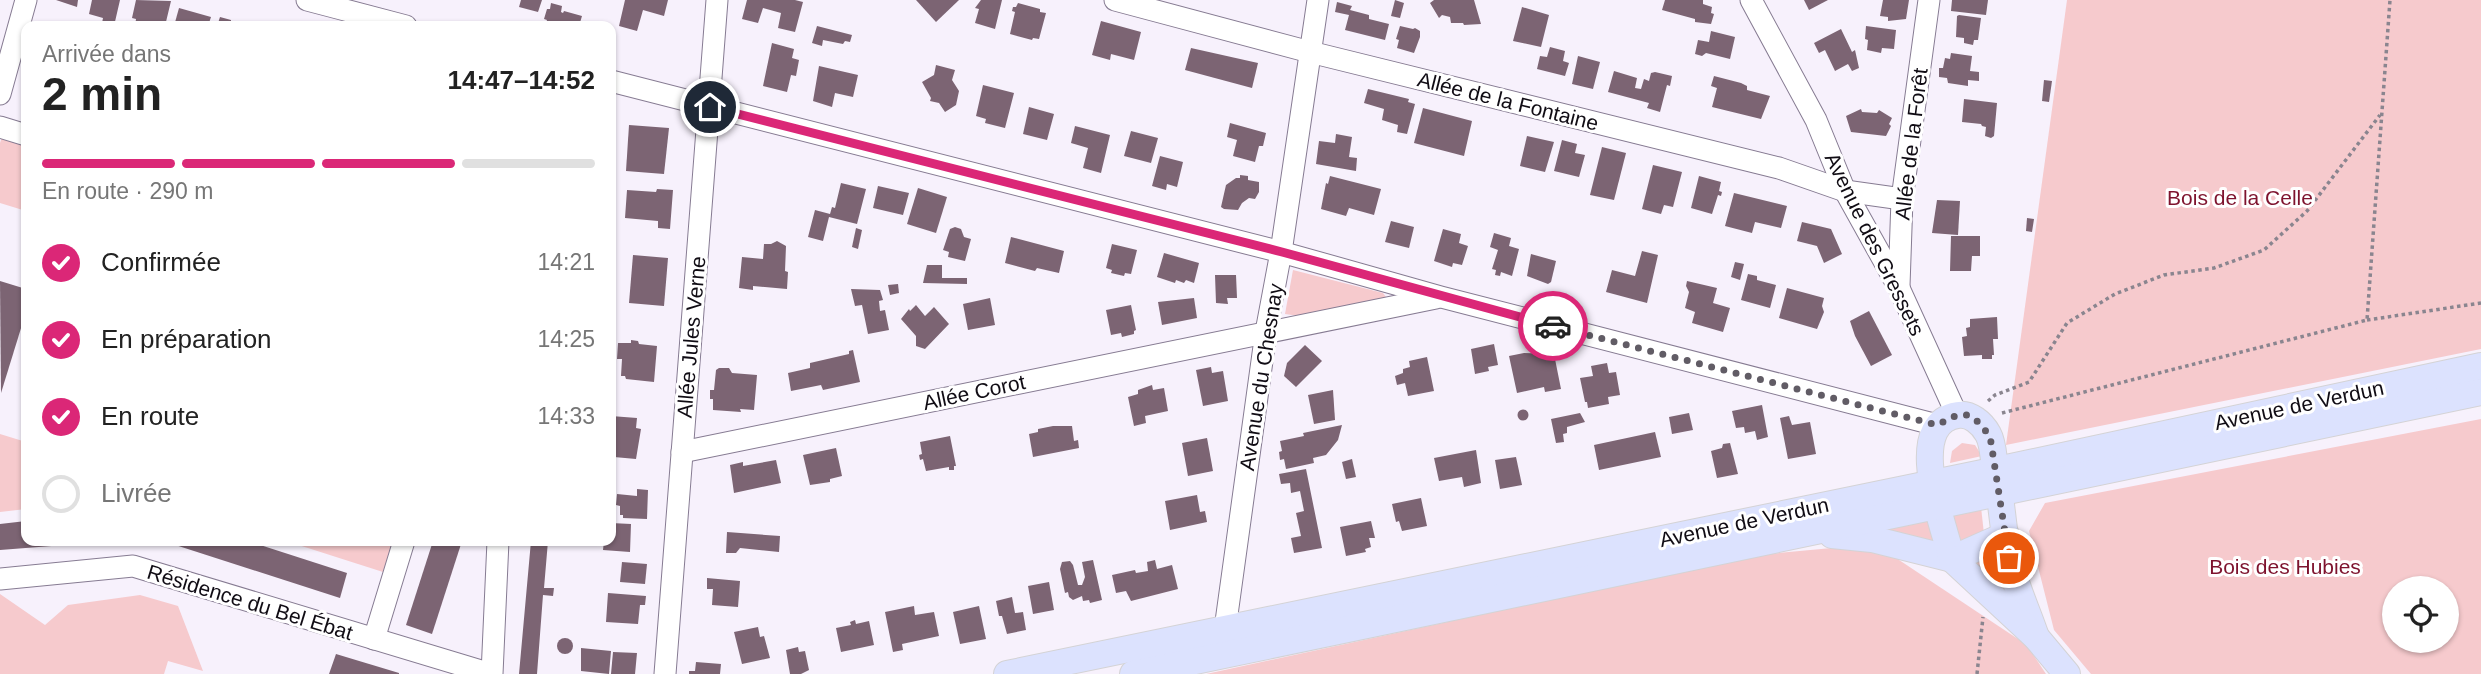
<!DOCTYPE html>
<html lang="fr">
<head>
<meta charset="utf-8">
<style>
  :root { --surface:#fff; --page:#f2f2f2; --text:#222; --muted:#767676; --line:#e0e0e0; --accent:#db2777 }
  body { margin:0; font-family:Arial,sans-serif; background:var(--page); color:var(--text); height:100vh; display:flex; flex-direction:column; font-size:26px; white-space:nowrap }
  * { box-sizing:border-box; margin:0 }
  p { font-size:23px; color:var(--muted) }
  .icon { flex:none; width:38px; height:38px; fill:none; stroke:currentColor; stroke-width:2; stroke-linecap:round; stroke-linejoin:round }
  .map { position:relative; flex:1; overflow:hidden }
  .side { position:absolute; left:21px; top:21px; width:595px; height:525px; display:flex; flex-direction:column; background:var(--surface); border-radius:14px; box-shadow:0 2px 5px #0004 }
  .side>* { flex:none }
  .controls { position:absolute; left:2382px; top:576px; display:grid; gap:14px }
  .controls a { display:grid; place-items:center; width:77px; height:77px; border-radius:50%; background:var(--surface); box-shadow:0 2px 5px #0004; font-size:35px }
  .pin { position:absolute; display:grid; place-items:center; width:60px; height:60px; color:#fff; margin:-30px; border:4px solid #fff; border-radius:50%; box-shadow:0 2px 7px #0007 }
  .courier { position:absolute; display:grid; place-items:center; width:70px; height:70px; margin:-35px; border:5px solid #db2777; border-radius:50%; background:#fff; color:#222; box-shadow:0 2px 9px #0007 }
  .headline em { font-style:normal; font-weight:800 }
  .headline div { display:flex; flex-direction:column-reverse }
  .headline { display:flex; align-items:center; justify-content:space-between; height:119px; padding:0 21px }
  h1 { font-size:46px; font-weight:800; line-height:52px }
  .bar { display:grid; grid-template-columns:repeat(4,1fr); gap:10px 7px; align-content:center; height:84px; padding:0 21px }
  .bar i { height:9px; border-radius:5px; background:var(--line) }
  .bar .active { background:var(--accent) }
  .bar p { grid-column:span 4 }
  ol { padding:0 21px; list-style:none }
  li { display:flex; align-items:center; gap:21px; height:77px }
  li p { margin-inline-start:auto }
  li .icon { padding:7px; border-radius:50%; background:var(--accent); color:#fff; stroke-width:4 }
  li:last-child { color:var(--muted) }
  li i { width:38px; height:38px; border:4px solid var(--line); border-radius:50% }
  .map>svg:first-child { display:block }
  .green { fill:#f6cacd; fill-rule:evenodd }
  .building { fill:#7c6473 }
  .lines { fill:none; stroke-linecap:round; stroke-linejoin:round }
  .minor-casing { stroke:#867b92; stroke-width:23 }
  .major-casing { stroke:#d4d3d5; stroke-width:28 }
  .path { stroke:#8a858f; stroke-width:3.5; stroke-dasharray:3.5 3.5; stroke-linecap:butt }
  .minor { stroke:#fff; stroke-width:21 }
  .major { stroke:#dce2fe; stroke-width:26 }
  .done { stroke:#615c65; stroke-width:7; stroke-dasharray:0 12.6 }
  .route { stroke:#db2777; stroke-width:9 }
  .labels { text-anchor:middle; dominant-baseline:central; stroke-width:6; stroke-linejoin:round; paint-order:stroke }
  .street-label { font-size:21px; fill:#100c14; stroke:#fff }
  .park-label { font-size:21px; fill:#7e132e; stroke:#fff }
</style>
</head>
<body>
<div class="map">
<svg width="2481" height="674" viewBox="0 0 2481 674">
  <rect width="100%" height="100%" fill="#f7f1fc"/>
  <g class="green">
    <path d="M2067,0h414v349l-475,96z"/>
    <path d="M2,137l24,7v67l-26,-8v-60z"/>
    <path d="M1293,270l90,23 6,8 -90,15 -14,-2z"/>
    <path d="M2481,419v255h-390l-37,-44 -25,-99 16,-28zM2394,588h52v52h-52z"/>
    <path d="M0,434l26,8v67l-26,3z"/>
    <path d="M1962,443l13,2 7,11 -32,7 2,-12z"/>
    <path d="M1981,507l3,27 -25,11 -7,-32z"/>
    <path d="M1930,515l7,34 -60,-20z"/>
    <path d="M286,541h107l-10,31z"/>
    <path d="M1875,544l152,101 19,29h-840l552,-119z"/>
    <path d="M1990,554l18,37 -37,-29z"/>
    <path d="M0,594l45,31 23,-20 72,-10 38,11 25,65 -35,-10 -4,13h-164z"/>
  </g>
  <g class="building">
    <path d="M56,0h22l-1,7z"/>
    <path d="M92,0h28l-6,26 -12,-3 1,-5 -14,-4z"/>
    <path d="M136,0l35,1 -6,25 -12,-3 -1,3h-17l1,-7 -4,-1z"/>
    <path d="M521,0h21l-4,12 -19,-5z"/>
    <path d="M625,0h43l-4,16 -21,-6 -6,21 -18,-5z"/>
    <path d="M747,0h48l8,2 -8,30 -17,-4 3,-15 -18,-5 -5,15 -16,-4z"/>
    <path d="M916,0h43l-23,22z"/>
    <path d="M981,0h21l-7,29 -20,-6 4,-14 -4,-1z"/>
    <path d="M1395,0l9,3 -4,15 -9,-2z"/>
    <path d="M1434,0h40l7,24 -17,1 -1,-2h-12l-1,-6 -8,-2 -3,3 -9,-15z"/>
    <path d="M1665,0h38v4l9,3 -1,6 3,1 -3,10 -16,-2v-3l-33,-9z"/>
    <path d="M1804,0h24l-19,10z"/>
    <path d="M1883,0h26l-3,19 -18,2v-4l-8,-1z"/>
    <path d="M1952,0h36l-2,15 -35,-4z"/>
    <path d="M1337,2l15,4 -2,4 19,5v4l20,5 -4,16 -40,-10 4,-15 -14,-3z"/>
    <path d="M551,3l11,3 -1,6 2,1 1,-2 18,5 -3,10h-34l2,-6 -3,-1 3,-10h3z"/>
    <path d="M1018,3l22,6v3l6,1 -7,26 -6,-1 -1,2 -22,-6 5,-22 -3,-1 1,-4h3z"/>
    <path d="M1522,7l27,8 -8,32 -28,-6z"/>
    <path d="M179,8l32,9 -3,9h-34z"/>
    <path d="M1959,15l22,3 -3,22h-4l-1,5 -9,-2v-5l-8,-1 1,-21z"/>
    <path d="M220,17l11,3v3l7,3h-21z"/>
    <path d="M1101,21l40,11 -7,28 -23,-6 -1,6 -18,-5z"/>
    <path d="M817,26l35,9 -2,7 -5,-1 -2,3 -20,-4 -1,6 -10,-3z"/>
    <path d="M1400,26l13,3 2,-1 5,3v6l-6,16 -17,-5 2,-8 -3,-1z"/>
    <path d="M1866,26l30,4 -2,19 -12,-1 -1,5 -14,-3 1,-10 -3,-1z"/>
    <path d="M1841,29l11,23 3,-2 4,18 -7,3 -4,-7 -13,7 -10,-21 -6,3 -5,-10z"/>
    <path d="M1711,31l24,6 -5,22 -24,-6 -4,3 -7,-2 3,-14 11,2z"/>
    <path d="M772,43l22,6 -2,9 7,2 -3,16 -5,-1 -4,17 -24,-6z"/>
    <path d="M1550,47l15,4 -2,10 6,2 -4,13 -28,-7 3,-13 7,1z"/>
    <path d="M1191,48l67,15 -6,25 -67,-18z"/>
    <path d="M1951,53l21,3 -2,15 9,1v9l-11,-1v6l-20,-3 -1,-5 -8,-1v-9h4l2,-10 5,1z"/>
    <path d="M1578,56l22,6 -7,27 -21,-5z"/>
    <path d="M936,65l19,5 -3,10 7,11 -3,14 -11,7 -6,-9 -9,-2 1,-3 -9,-16 12,-7z"/>
    <path d="M819,66l39,9 -5,22 -18,-4 -3,14 -19,-6z"/>
    <path d="M1614,71l23,7 -2,10 6,1 3,-10 5,2 2,-8 4,-1 17,4 -2,10 -3,-1 -7,27 -13,-4 2,-5 -41,-11z"/>
    <path d="M1714,76l27,7 6,3v4l23,6 -9,23 -49,-12 5,-19 -6,-2z"/>
    <path d="M2044,80l8,1 -3,21 -7,-1z"/>
    <path d="M983,85l31,8 -9,35 -20,-5 1,-4 -10,-3z"/>
    <path d="M1368,89l41,10 -1,3 7,2 -8,30 -10,-2 1,-7 -16,-5 2,-11 -20,-6z"/>
    <path d="M1964,99l33,4 -3,33 -3,2 -6,-2 1,-9 -4,-1 -1,-2 -19,-2z"/>
    <path d="M1029,107l25,7 -7,26 -24,-6z"/>
    <path d="M1423,108l49,13 -8,35 -50,-13z"/>
    <path d="M1861,109l1,3 15,1 2,-3 13,8 -3,6 2,2 -5,10 -35,-4 -5,-16z"/>
    <path d="M1230,123l36,10 -3,13h-4l-4,16 -22,-6 4,-16 -10,-3z"/>
    <path d="M629,125l40,3 -5,46 -38,-3z"/>
    <path d="M1075,126l35,9 -9,38 -18,-5 5,-20 -17,-5z"/>
    <path d="M1131,131l27,7 -7,25 -27,-7z"/>
    <path d="M1336,134l16,3 -3,20 8,1 -1,13 -40,-7 3,-23 16,2z"/>
    <path d="M1527,136l27,6 -9,30 -25,-6z"/>
    <path d="M1562,140l15,4 -2,9 10,2 -6,22 -25,-6z"/>
    <path d="M1602,147l24,6 -12,47 -24,-5z"/>
    <path d="M1160,156l23,6 -6,25 -10,-3 -1,6 -14,-4z"/>
    <path d="M1653,165l29,7 -9,35 -9,-2 -3,9 -19,-5z"/>
    <path d="M1240,175l8,1v4l11,2v10l-4,7 -6,-1 -7,5 -4,7 -14,-1 -3,-2 5,-22 10,-7h4z"/>
    <path d="M1330,176l51,13 -7,26 -25,-7 -3,8 -25,-7 5,-26 2,1z"/>
    <path d="M1699,176l22,6 -2,9 3,1 -1,4 -3,-1 -6,19 -21,-6z"/>
    <path d="M841,183l25,6 -9,35 -28,-7 -6,24 -15,-4 7,-27 15,4 2,-7 3,1z"/>
    <path d="M878,186l31,7 -6,22 -30,-7z"/>
    <path d="M918,188l29,9 -11,36 -29,-9z"/>
    <path d="M657,189l16,1 -3,39 -12,-1v-7l-33,-3 2,-28 29,2z"/>
    <path d="M1734,193l53,13 -6,22 -26,-6 -3,11 -27,-7z"/>
    <path d="M1937,200l23,1 -2,34 -26,-2z"/>
    <path d="M2027,218l7,1 -2,13 -6,-1z"/>
    <path d="M1391,221l23,6 -5,21 -24,-6z"/>
    <path d="M1802,222l29,7 11,25 -18,9 -7,-17 -20,-5z"/>
    <path d="M955,227l6,2 3,8 7,2 -6,22 -17,-4 1,-5 -6,-2 7,-21z"/>
    <path d="M856,228l6,2 -4,19 -6,-2z"/>
    <path d="M1443,229l18,5 -2,9 9,3 -6,19 -9,-2 -1,4 -18,-6z"/>
    <path d="M1494,233l17,5 -2,8 10,3 -7,27 -11,-4 -1,4 -5,-1 1,-5 -4,-1 6,-19 -8,-3z"/>
    <path d="M1951,236h29v20h-8l-1,15h-21z"/>
    <path d="M1011,237l53,14 -5,22 -22,-5 -2,3 -30,-8z"/>
    <path d="M777,241l9,5 -1,25 3,1 -1,17 -34,-3v4l-14,-2 3,-31 21,2 1,-15h7z"/>
    <path d="M1112,244l25,6 -6,24 -6,-1 -1,3 -13,-3 1,-3 -6,-2z"/>
    <path d="M1642,251l16,4 -11,48 -41,-11 6,-22 23,6z"/>
    <path d="M1164,253l35,10 -5,20 -8,-3 -2,3 -8,-3 -1,3 -18,-6z"/>
    <path d="M1531,254l25,7 -5,21 -3,2 -21,-8z"/>
    <path d="M633,255l35,3 -4,48 -35,-3z"/>
    <path d="M1735,262l9,2 -4,16 -9,-3z"/>
    <path d="M927,265h15v13h25v6l-44,-1z"/>
    <path d="M1748,274l9,2v4l19,5 -6,23 -29,-8z"/>
    <path d="M1215,275h21l1,23h-10l1,6 -12,-1z"/>
    <path d="M0,281l26,8v23l-25,81z"/>
    <path d="M1687,281l30,7 -4,15 17,5 -7,24 -31,-9 3,-11 -10,-4 4,-16 -3,-6z"/>
    <path d="M898,284l1,9 -9,2 -2,-10z"/>
    <path d="M1787,288l37,10 -2,8 2,6 -7,17 -38,-11z"/>
    <path d="M851,289l29,1 3,10 -4,1 1,10 5,-1 4,20 -21,4 -6,-29 -7,1z"/>
    <path d="M990,298l5,27 -27,5 -5,-26z"/>
    <path d="M1194,298l3,20 -35,7 -4,-23z"/>
    <path d="M916,305l9,11 9,-9 15,17 -24,25 -9,-3v-10l-15,-17 8,-10 1,2z"/>
    <path d="M1131,305l5,25 -2,1v3l-12,3 -1,-4 -10,2 -5,-25z"/>
    <path d="M1869,311l23,44 -21,11 -16,-30 -5,-15z"/>
    <path d="M1997,317l1,22h-5l1,16h-2v4h-10v-4l-18,1 -2,-19 5,-1 -1,-8 4,-1v-8z"/>
    <path d="M631,340l7,1 1,3 18,2 -3,36 -28,-3 -1,-3h-4l1,-17h-5l1,-16h13z"/>
    <path d="M1494,344l4,21 -10,2 1,4 -14,3 -4,-25z"/>
    <path d="M1305,345l17,16 -26,26 -12,-11 3,-13z"/>
    <path d="M853,350l7,32 -37,8 -2,-5 -30,6 -3,-18 22,-5v-5l39,-9v-3z"/>
    <path d="M1524,353l30,1 7,35 -16,3 -1,-5 -27,6 -8,-37z"/>
    <path d="M1427,357l7,34 -26,5 -3,-13 -8,2 -2,-9 8,-3v-4l7,-2 -1,-6z"/>
    <path d="M1607,363l2,10 7,-1 4,23 -12,2 1,7 -21,4 -1,-6h-2l-5,-24 13,-2 -2,-10z"/>
    <path d="M1211,367l1,6 11,-2 5,30 -25,5 -7,-36z"/>
    <path d="M719,368h10l3,5 25,2 -3,35 -14,-1 1,3 -28,-2v-11h-3v-9h4l2,-20z"/>
    <path d="M1152,385l1,5 11,-2 4,23 -23,5 1,7 -12,3 -6,-29 10,-3v-4z"/>
    <path d="M1333,390l2,30 -21,4 -6,-29z"/>
    <path d="M1762,405l6,32 -11,3 -2,-9 -10,2 -1,-6 -8,1 -4,-17z"/>
    <circle cx="1523" cy="415" r="5.5"/>
    <path d="M1580,413l5,9 -18,5v6l-4,1 1,8 -8,1 -5,-24z"/>
    <path d="M1689,413l4,17 -21,4 -3,-17z"/>
    <path d="M611,416l26,2 -1,10 5,1 -5,30 -22,-2 1,-21h-4z"/>
    <path d="M1789,416l3,9 18,-3 6,32 -28,5 -8,-41z"/>
    <path d="M1342,425l-4,15 -12,15 -13,3 1,5 -28,6 -2,-10 -4,1 -1,-8 3,-1 -2,-10 24,-5 -1,-3z"/>
    <path d="M1053,426h19l2,15 4,-1 1,8 -46,9 -4,-23 9,-2v-3z"/>
    <path d="M1655,432l6,25 -62,13 -5,-25z"/>
    <path d="M950,436l6,30h-2v4h-5v-3l-23,4 -3,-12 -3,1 -1,-5 3,-1 -2,-12z"/>
    <path d="M1207,438l6,33 -25,5 -6,-33z"/>
    <path d="M1730,443l8,31 -21,4 -6,-27 11,-3 1,-4z"/>
    <path d="M836,448l6,28 -12,3v3l-20,3 -7,-30z"/>
    <path d="M1476,450l5,33 -17,4 -2,-10 -23,4 -5,-23z"/>
    <path d="M1516,457l6,28 -22,4 -5,-29z"/>
    <path d="M1352,459l4,18 -10,2 -4,-17z"/>
    <path d="M776,460l5,23 -47,10 -4,-28 13,-3v4z"/>
    <path d="M1306,469l16,79 -28,5 -3,-15 10,-2 -5,-23 8,-2 -4,-20 -9,2 -1,-10 -9,1 -2,-10z"/>
    <path d="M637,489l11,1 -1,29 -24,-1v-3h-3v-9l-4,-1 1,-11 20,2z"/>
    <path d="M1197,495l3,17 5,-1 2,11 -37,8 -5,-29z"/>
    <path d="M1421,498l6,28 -25,5 -3,-10 -3,1 -4,-18z"/>
    <path d="M26,521v20h64v2l-90,7v-26z"/>
    <path d="M1371,521l4,17h-6l2,9 -6,2 1,3 -20,4 -6,-29z"/>
    <path d="M611,523l20,1 -1,28 -27,-2 1,-9h7z"/>
    <path d="M727,532l53,4 -1,16 -39,-4 -4,5h-10z"/>
    <path d="M163,541h85l99,32 -7,25z"/>
    <path d="M433,541h29l-30,93 -26,-9z"/>
    <path d="M531,541h17l-4,47h10l-1,8 -10,-1 -6,79h-18z"/>
    <path d="M1093,560l9,40 -12,3 -1,-3 -6,1 -1,-5 -9,4 -4,-3 -1,-5 -3,1 -5,-24 2,-7 8,-1 3,4 5,20h4l3,-8 -3,-15z"/>
    <path d="M1155,560l2,9 15,-4 6,24 -47,12 -5,-10 -10,2 -4,-18 23,-5 1,3 12,-2 -1,-9z"/>
    <path d="M622,562l25,2 -2,20 -25,-2z"/>
    <path d="M707,578l33,3 -2,26 -26,-2 1,-16h-6z"/>
    <path d="M1049,582l5,28 -21,4 -5,-28z"/>
    <path d="M608,593l38,3 -1,9h-5l-2,19 -32,-2z"/>
    <path d="M1012,597l3,16 8,-1 3,18 -19,4 -5,-18h-3l-3,-15z"/>
    <path d="M914,606l1,9 19,-3 5,24 -37,8 1,6 -10,2 -8,-40z"/>
    <path d="M979,606l7,33 -26,5 -7,-32z"/>
    <path d="M855,620l1,4 13,-3 5,24 -33,7 -5,-24 15,-3 -1,-3z"/>
    <path d="M758,627l2,10 4,-1 6,22 -28,6 -8,-32z"/>
    <circle cx="565" cy="646" r="8"/>
    <path d="M798,647l1,5 6,-1 4,19 -8,4h-11l-4,-24z"/>
    <path d="M581,648l30,3 -2,23 -28,-3z"/>
    <path d="M613,652l24,1 -2,21h-24z"/>
    <path d="M336,654l63,19v1h-70z"/>
    <path d="M696,662l25,2 -1,10h-31v-3h6z"/>
  </g>
  <g class="lines">
    <defs>
      <g id="minor">
        <path d="M307,0l99,26"/>
        <path d="M1115,0l195,52 469,116 66,23 57,8"/>
        <path d="M1751,0l65,120 29,71 54,97 58,127"/>
        <path d="M611,81l670,171 160,45 496,128"/>
        <path d="M0,94l26,-94"/>
        <path d="M0,127l26,8"/>
        <path d="M1899,286l3,-87 27,-199"/>
        <path d="M682,452l754,-154"/>
        <path d="M0,579l133,-13 358,108"/>
        <path d="M1225,629l41,-297 15,-80 37,-252"/>
        <path d="M374,639l30,-98"/>
        <path d="M492,674l6,-133"/>
        <path d="M665,674l52,-674"/>
      </g>
      <g id="major">
        <path d="M1832,535l40,4 80,20 54,-24"/>
        <path d="M1952,559c-8,-33 -49,-136 6,-144 12,-2 24,8 30,19 4,7 5,17 6,26 7,31 8,64 14,95 6,28 19,55 28,82"/>
        <path d="M1952,559l84,78 31,37"/>
        <path d="M1007,674l990,-204 484,-104"/>
        <path d="M1133,674l1348,-282"/>
      </g>
    </defs>
    <use href="#minor" class="minor-casing"/>
    <use href="#major" class="major-casing"/>
    <g class="path">
      <path d="M2367,320l114,-17"/>
      <path d="M1988,401l7,-6 34,-13 38,-59 48,-29 49,-19 50,-7 50,-18 43,-39 73,-96"/>
      <path d="M2002,413l365,-93 23,-320"/>
      <path d="M1977,674l6,-57"/>
    </g>
    <use href="#minor" class="minor"/>
    <use href="#major" class="major"/>
  </g>
  <g class="lines">
    <path class="done" d="M1553,326l384,99 20,-10h10l9,5 14,16 19,122"/>
    <path class="route" d="M710,107l572,145 271,74"/>
  </g>
  <g class="labels">
    <g class="street-label">
      <text transform="translate(1508 101) rotate(14)">Allée de la Fontaine</text>
      <text transform="translate(1911 144) rotate(-83)">Allée de la Forêt</text>
      <text transform="translate(1875 244) rotate(64)">Avenue des Gressets</text>
      <text transform="translate(691 337) rotate(-85)">Allée Jules Verne</text>
      <text transform="translate(1261 377) rotate(-81)">Avenue du Chesnay</text>
      <text transform="translate(974 392) rotate(-12)">Allée Corot</text>
      <text transform="translate(2299 405) rotate(-12)">Avenue de Verdun</text>
      <text transform="translate(1744 522) rotate(-12)">Avenue de Verdun</text>
      <text transform="translate(250 602) rotate(17)">Résidence du Bel Ébat</text>
    </g>
    <g class="park-label">
      <text x="2240" y="197">Bois de la Celle</text>
      <text x="2285" y="566">Bois des Hubies</text>
    </g>
  </g>
</svg>
<div class="controls">
<a><svg class="icon" aria-label="locate" viewBox="0 0 24 24"><circle cx="12" cy="12" r="6"/><path d="M12 2v4M12 18v4M2 12h4M18 12h4"/></svg></a>
</div>
<div class="pin" style="left:2009px;top:558px;background:#ea580c"><svg class="icon" aria-label="bag" viewBox="0 0 24 24"><path d="M5 8h14l-1 12H6zM9 8a3 3 0 0 1 6 0"/></svg></div>
<div class="pin" style="left:710px;top:107px;background:#1f2937"><svg class="icon" aria-label="home" viewBox="0 0 24 24"><path d="M3 11l9-7 9 7M6 9v11h12V9"/></svg></div>
<div class="courier" style="left:1553px;top:326px"><svg class="icon" aria-label="car" viewBox="0 0 24 24"><path d="M5 17H2v-5l4-1 3-4h7l3 4 3 1v5h-3M9 17h6M6 11h13"/><circle cx="7" cy="17" r="2"/><circle cx="17" cy="17" r="2"/></svg></div>
<section class="side">
<div class="headline"><div><h1>2 min</h1><p>Arrivée dans</p></div><em>14:47–14:52</em></div>
<div class="bar"><i class="active"></i><i class="active"></i><i class="active"></i><i></i><p>En route · 290 m</p></div>
<ol>
<li><svg class="icon" aria-label="check" viewBox="0 0 24 24"><path d="M5 12l5 5 9-10"/></svg>Confirmée<p>14:21</p></li>
<li><svg class="icon" aria-label="check" viewBox="0 0 24 24"><path d="M5 12l5 5 9-10"/></svg>En préparation<p>14:25</p></li>
<li><svg class="icon" aria-label="check" viewBox="0 0 24 24"><path d="M5 12l5 5 9-10"/></svg>En route<p>14:33</p></li>
<li><i></i>Livrée</li>
</ol>
</section>
</div>
</body>
</html>
